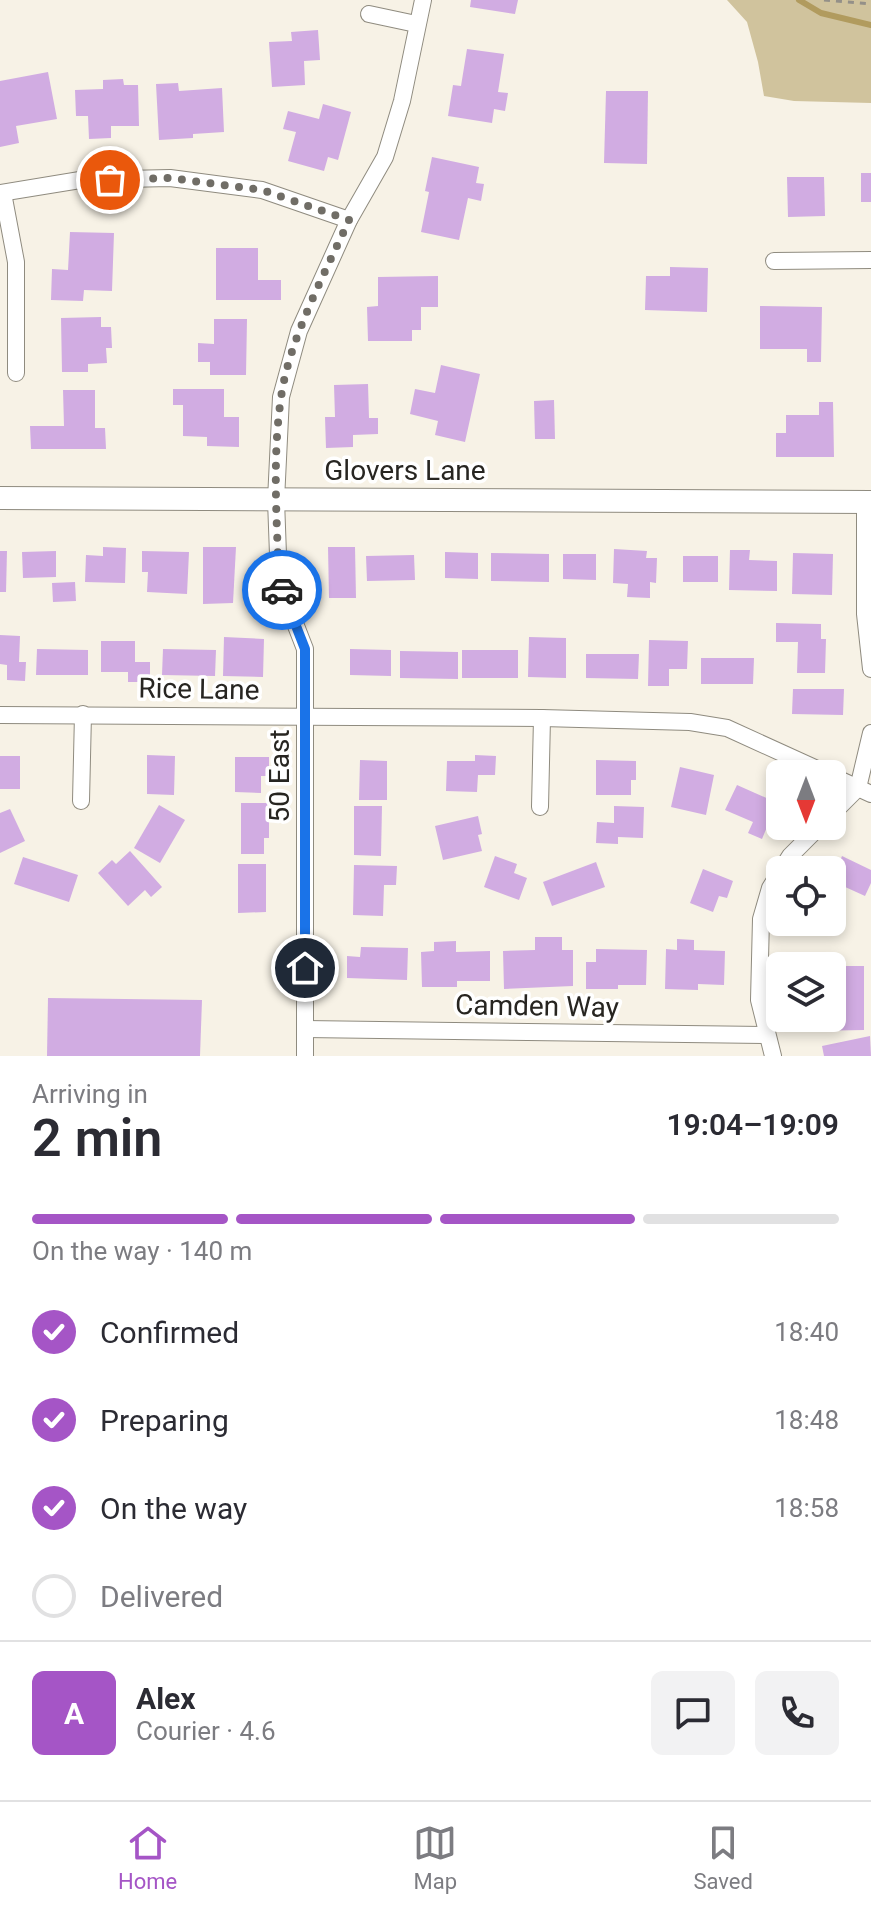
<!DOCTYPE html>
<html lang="en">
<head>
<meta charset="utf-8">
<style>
  :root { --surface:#fff; --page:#f2f2f3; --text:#2b2b33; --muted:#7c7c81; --line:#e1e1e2; --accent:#a555c6 }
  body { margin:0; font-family:Roboto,sans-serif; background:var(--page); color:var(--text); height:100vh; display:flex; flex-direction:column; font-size:30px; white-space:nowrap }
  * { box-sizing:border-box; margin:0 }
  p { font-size:26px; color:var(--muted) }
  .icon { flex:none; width:44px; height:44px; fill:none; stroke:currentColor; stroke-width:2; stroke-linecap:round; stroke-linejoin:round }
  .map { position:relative; height:1056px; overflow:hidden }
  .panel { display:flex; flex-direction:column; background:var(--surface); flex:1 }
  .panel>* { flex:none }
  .needle { width:52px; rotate:180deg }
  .tools { position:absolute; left:766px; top:760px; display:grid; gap:16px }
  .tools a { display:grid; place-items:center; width:80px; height:80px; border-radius:12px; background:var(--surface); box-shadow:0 4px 12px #0003; font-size:40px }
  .pin { position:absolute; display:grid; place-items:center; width:68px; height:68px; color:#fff; margin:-34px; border:4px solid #fff; border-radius:50%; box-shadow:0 2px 8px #0007 }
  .courier { position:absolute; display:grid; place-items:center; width:80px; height:80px; margin:-40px; border:6px solid #1a73e8; border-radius:50%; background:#fff; color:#222; box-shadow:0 2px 10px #0007 }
  .overview em { font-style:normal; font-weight:600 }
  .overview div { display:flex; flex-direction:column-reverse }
  .overview { display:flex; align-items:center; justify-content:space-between; height:136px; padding:0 32px }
  h1 { font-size:52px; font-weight:600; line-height:60px }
  .bar { display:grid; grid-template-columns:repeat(4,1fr); gap:12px 8px; align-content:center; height:96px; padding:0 32px }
  .bar i { height:10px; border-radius:6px; background:var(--line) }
  .bar .current { background:var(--accent) }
  .bar p { grid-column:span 4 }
  .line { display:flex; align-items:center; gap:20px; padding:0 32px; border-top:2px solid var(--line) }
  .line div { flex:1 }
  .round { display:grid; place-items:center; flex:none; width:84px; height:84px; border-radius:12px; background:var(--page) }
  ol { padding:0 32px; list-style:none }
  li { display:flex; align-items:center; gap:24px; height:88px }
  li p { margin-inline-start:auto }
  li .icon { padding:8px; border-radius:50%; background:var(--accent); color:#fff; stroke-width:4 }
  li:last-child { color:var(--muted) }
  li i { width:44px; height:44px; border:4px solid var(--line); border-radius:50% }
  .menu { display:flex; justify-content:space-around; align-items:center; height:112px; border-top:2px solid var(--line); background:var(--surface); font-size:22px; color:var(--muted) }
  .menu a { display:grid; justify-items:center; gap:4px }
  .menu .current { color:var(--accent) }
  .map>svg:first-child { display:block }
  .green { fill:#d0c39d }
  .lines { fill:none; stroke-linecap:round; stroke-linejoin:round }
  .stream { stroke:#b19b5e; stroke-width:6 }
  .building { fill:#d1ace2 }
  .street-casing { stroke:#8f8b7f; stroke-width:18 }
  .secondary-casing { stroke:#8f8b7f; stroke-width:24 }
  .path { stroke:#949088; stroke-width:3; stroke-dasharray:6 6; stroke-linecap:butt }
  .street { stroke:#fff; stroke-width:16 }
  .secondary { stroke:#fff; stroke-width:22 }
  .done { stroke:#706d66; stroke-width:8; stroke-dasharray:0 14.4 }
  .route { stroke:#1a73e8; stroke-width:10 }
  .labels { text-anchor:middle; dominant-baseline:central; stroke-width:7; stroke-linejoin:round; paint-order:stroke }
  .street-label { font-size:28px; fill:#272521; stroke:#fff }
</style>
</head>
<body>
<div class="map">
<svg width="871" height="1056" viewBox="0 0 871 1056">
  <rect width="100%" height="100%" fill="#f7f2e6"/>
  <path class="green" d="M727,0h144v103l-77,-2 -30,-5 -6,-34 -11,-40z"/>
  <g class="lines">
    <path class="stream" d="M799,0l22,13 50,12"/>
  </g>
  <g class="building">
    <path d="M471,0h47l-3,14 -45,-7z"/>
    <path d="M318,30l2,30 -16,1 1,24 -33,2 -3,-45 23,-1 -1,-9z"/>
    <path d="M467,49l37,5 -6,38 10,1 -3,18 -11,-2 -2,14 -44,-7 5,-31 8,1z"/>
    <path d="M48,72l9,47 -41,7 3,17 -19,4v-66z"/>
    <path d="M123,79l1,6h14l1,41h-28v12l-22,1 -1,-23h-12l-1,-26 28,-1v-9z"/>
    <path d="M178,83l1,8 43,-3 2,44 -31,2v4l-34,2 -3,-56z"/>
    <path d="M606,91h42l-1,73 -43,-1z"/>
    <path d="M323,104l28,8 -13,48 -10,-3 -4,14 -36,-10 8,-29 -13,-3 5,-18 31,8z"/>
    <path d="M432,157l47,10 -3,16 8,1 -3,17 -13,-3 -9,42 -38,-8 8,-40 -4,-1z"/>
    <rect x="861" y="173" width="10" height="29"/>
    <path d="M787,177h37l1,39 -37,1z"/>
    <path d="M70,232l44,1 -2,58 -28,-1 -1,11 -32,-1 1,-31 16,1z"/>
    <path d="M216,248h42v32h23v20h-65z"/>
    <path d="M670,267l38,1 -1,44 -62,-2 1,-34h24z"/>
    <path d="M438,276v31h-17v23h-9v11h-44l-1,-34 11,-1v-29z"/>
    <path d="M760,306l62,1 -1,55h-14v-13h-47z"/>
    <path d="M101,317v10h10l1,21h-6l1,15 -19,1v8h-26l-1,-54z"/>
    <path d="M214,319h33l-1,56h-36v-13h-12v-19l16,1z"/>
    <path d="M441,365l39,9 -15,68 -30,-7 3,-14 -28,-7 5,-25 20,4z"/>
    <path d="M368,384l1,34h9v16l-25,1v12l-27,1 -1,-31h10l-1,-32z"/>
    <path d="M173,389h51v28h15v30l-32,-1v-9l-24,-1v-31h-10z"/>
    <path d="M63,390h32v38h10l1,21h-75l-1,-23h34z"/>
    <path d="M554,400l1,39h-20l-1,-38z"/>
    <path d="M819,402h14l1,55h-58v-24h10v-18h33z"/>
    <path d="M103,547l23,1 -1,35 -40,-1 1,-27 17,1z"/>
    <path d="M203,547h33l-3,56 -30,1z"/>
    <path d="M328,547h27l1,51h-27z"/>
    <path d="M614,549l33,2 -1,7h11l-1,25 -6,-1v16l-23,-1 1,-13 -15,-1z"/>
    <path d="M730,550h20l-1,10 28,1v30l-48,-1z"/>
    <path d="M0,551h7l-1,41h-6z"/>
    <path d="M56,551v26l-33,1 -1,-26z"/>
    <path d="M142,551l47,1 -2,42 -40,-2 1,-20h-6z"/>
    <path d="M445,552l33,1v26l-33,-1z"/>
    <path d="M491,553l58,1v28l-58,-1z"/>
    <path d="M793,553l40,1 -1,41 -40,-1z"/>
    <path d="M563,554h33v26l-33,-1z"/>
    <path d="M414,555l1,25 -48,1 -1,-25z"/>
    <rect x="683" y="556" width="35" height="26"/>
    <path d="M75,582l1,19 -23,1 -1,-19z"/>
    <path d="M776,623l45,1v15h5l-1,34h-28l1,-31h-22z"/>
    <path d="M0,635l20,1 -1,26h7l-1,19 -18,-1v-15l-7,-1z"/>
    <path d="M224,637l40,2 -1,38 -40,-1z"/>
    <path d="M529,637l37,1v40l-38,-1z"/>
    <path d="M649,640l39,1 -1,28h-18v17h-21z"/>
    <path d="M101,641h34v21h15v20h-22v-10h-27z"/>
    <path d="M37,649l51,1v25h-52z"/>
    <path d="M163,649l53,1 -1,26 -53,-1z"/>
    <path d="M350,649l41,1v26l-41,-1z"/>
    <rect x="462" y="650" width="56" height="28"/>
    <path d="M400,651l58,1v27l-58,-1z"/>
    <path d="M586,654h53l-1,25 -52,-1z"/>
    <path d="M701,658h53l-1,26h-52z"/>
    <path d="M793,689h51l-1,26 -51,-1z"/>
    <path d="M147,755l28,1 -1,39 -27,-1z"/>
    <path d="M475,755l21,1 -1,19h-17l-1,17 -31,-1 1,-30h28z"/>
    <rect x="0" y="756" width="20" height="33"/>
    <path d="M235,757h34v19h-8v17l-26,-1z"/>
    <path d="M360,760l27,1v39h-28z"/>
    <path d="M596,760l40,1v19h-5v15h-35z"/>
    <path d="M680,767l34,8 -8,40 -35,-8z"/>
    <path d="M737,785l43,19v8l-8,17 -5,-2 -5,12 -14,-6 5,-11 -28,-12z"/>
    <path d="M241,803h28v35h-5v16h-23z"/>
    <path d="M159,805l26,15 -25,43 -26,-15z"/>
    <path d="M354,806h28l-1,50 -27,-1z"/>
    <path d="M614,806l30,1 -1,31 -25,-1v7l-22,-1 1,-21 17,1z"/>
    <path d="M10,809l15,32 -25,12v-40z"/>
    <path d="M478,816l4,18 -4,1 4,16 -39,9 -8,-34z"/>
    <path d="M130,851l32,36 -11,10 -6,-7 -17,16 -30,-33 14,-13 4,4z"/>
    <path d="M495,856l22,8 -3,9 13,5 -8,22 -35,-13z"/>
    <path d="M842,856l29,14v13l-6,13 -33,-15z"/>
    <path d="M23,857l55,18 -9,27 -55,-18z"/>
    <path d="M596,862l9,25 -53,19 -9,-24z"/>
    <path d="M238,864h28v48l-28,1z"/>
    <path d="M354,865l43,1 -1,19h-12l-1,31 -30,-1z"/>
    <path d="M703,869l30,12 -6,17 -8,-2 -6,16 -23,-9z"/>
    <path d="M535,937h27v13h11v36l-69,3 -1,-38 32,-1z"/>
    <path d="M677,939l17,1v10l31,1 -1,34 -26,-1v6l-33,-1 1,-40 11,1z"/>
    <path d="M456,941v11l34,-1v30h-33v6h-35l-1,-35 13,-1v-9z"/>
    <path d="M361,947l47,1 -1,32 -60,-2v-22l13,1z"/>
    <path d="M596,949l51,1 -1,35h-28v4h-32v-27h10z"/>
    <path d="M832,966h32v64l-53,1v-13h21z"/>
    <path d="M48,998l154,2 -2,56h-153z"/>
    <path d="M870,1036l1,20h-47l-2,-10z"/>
  </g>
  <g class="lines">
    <defs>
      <g id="street">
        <path d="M369,14l47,10"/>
        <path d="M0,193l80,-13 90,-2 92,12 87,30"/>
        <path d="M3,193l13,69v111"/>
        <path d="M774,261l97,-1"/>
        <path d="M865,502v112l6,55"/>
        <path d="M0,715l542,3 148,4 37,6 101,46"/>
        <path d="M832,776l39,18"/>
        <path d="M81,801l2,-87"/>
        <path d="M540,807l2,-89"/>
        <path d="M832,814l26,-26 13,-55"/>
        <path d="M781,870l9,-14 30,-30"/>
        <path d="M305,1029l462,6"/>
        <path d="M305,1056v-407l-26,-67 -3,-82 5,-103 18,-66 50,-111 36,-63 17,-56 21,-101"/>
        <path d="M773,1056l-14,-56 2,-81 9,-31 10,-16"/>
      </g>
      <path id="secondary" d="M0,498l871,4"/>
    </defs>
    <use href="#street" class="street-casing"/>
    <use href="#secondary" class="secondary-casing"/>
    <path class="path" d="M824,0l47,4"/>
    <use href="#street" class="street"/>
    <use href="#secondary" class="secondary"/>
  </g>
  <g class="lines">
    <path class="done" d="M110,180l60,-2 92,12 87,30c-24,53 -61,122 -68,178 -9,60 -4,124 -2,184l3,8"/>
    <path class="route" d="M282,590l23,59v319"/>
  </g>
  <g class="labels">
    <g class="street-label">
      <text x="405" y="470">Glovers Lane</text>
      <text transform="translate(199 689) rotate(1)">Rice Lane</text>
      <text transform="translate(279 776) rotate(-90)">50 East</text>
      <text transform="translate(537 1006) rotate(1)">Camden Way</text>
    </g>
  </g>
</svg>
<div class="tools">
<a><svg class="needle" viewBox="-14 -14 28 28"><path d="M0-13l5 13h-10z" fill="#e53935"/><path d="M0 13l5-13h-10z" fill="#7c7c81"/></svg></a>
<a><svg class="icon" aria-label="locate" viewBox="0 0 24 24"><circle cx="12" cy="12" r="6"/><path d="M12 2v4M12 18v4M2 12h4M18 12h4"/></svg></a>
<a><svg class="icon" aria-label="layers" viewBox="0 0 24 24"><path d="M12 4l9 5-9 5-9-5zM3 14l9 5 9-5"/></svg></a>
</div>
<div class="pin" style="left:110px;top:180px;background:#ea580c"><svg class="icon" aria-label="bag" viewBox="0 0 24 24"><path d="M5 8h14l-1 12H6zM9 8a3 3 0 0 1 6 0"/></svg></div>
<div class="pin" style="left:305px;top:968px;background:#1f2937"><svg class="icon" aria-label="home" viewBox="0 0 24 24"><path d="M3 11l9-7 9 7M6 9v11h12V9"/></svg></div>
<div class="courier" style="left:282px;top:590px"><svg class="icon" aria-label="car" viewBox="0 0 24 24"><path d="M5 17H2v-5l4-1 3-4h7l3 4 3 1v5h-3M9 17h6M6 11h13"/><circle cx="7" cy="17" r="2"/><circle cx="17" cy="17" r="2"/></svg></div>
</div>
<section class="panel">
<div class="overview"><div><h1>2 min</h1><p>Arriving in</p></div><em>19:04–19:09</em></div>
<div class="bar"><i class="current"></i><i class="current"></i><i class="current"></i><i></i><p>On the way · 140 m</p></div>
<ol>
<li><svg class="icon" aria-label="check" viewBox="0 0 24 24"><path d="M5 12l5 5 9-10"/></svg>Confirmed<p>18:40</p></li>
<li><svg class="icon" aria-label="check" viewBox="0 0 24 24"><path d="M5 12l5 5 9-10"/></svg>Preparing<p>18:48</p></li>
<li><svg class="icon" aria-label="check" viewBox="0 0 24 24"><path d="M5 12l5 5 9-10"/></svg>On the way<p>18:58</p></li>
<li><i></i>Delivered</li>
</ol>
<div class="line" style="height:144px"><b class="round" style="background:var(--accent);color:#fff">A</b><div><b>Alex</b><p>Courier · 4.6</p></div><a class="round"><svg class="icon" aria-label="chat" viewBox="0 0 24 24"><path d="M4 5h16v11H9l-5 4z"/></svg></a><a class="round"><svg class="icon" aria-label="phone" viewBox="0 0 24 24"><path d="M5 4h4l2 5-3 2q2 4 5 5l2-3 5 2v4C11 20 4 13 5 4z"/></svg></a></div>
</section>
<nav class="menu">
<a class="current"><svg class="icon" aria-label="home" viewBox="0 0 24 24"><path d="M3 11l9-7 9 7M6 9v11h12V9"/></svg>Home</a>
<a><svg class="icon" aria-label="map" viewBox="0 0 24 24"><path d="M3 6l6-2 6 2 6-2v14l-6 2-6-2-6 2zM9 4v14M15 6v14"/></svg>Map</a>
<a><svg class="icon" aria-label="saved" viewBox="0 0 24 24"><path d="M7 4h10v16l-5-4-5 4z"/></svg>Saved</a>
</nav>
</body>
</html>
